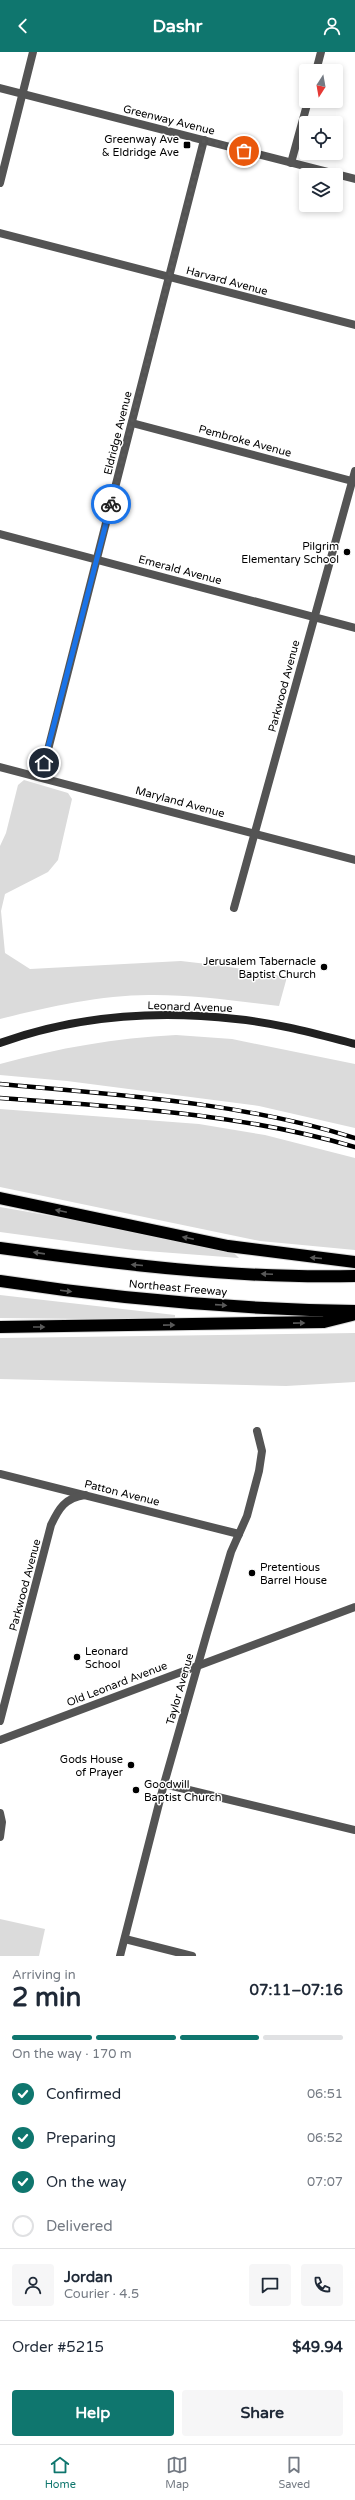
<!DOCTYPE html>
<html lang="en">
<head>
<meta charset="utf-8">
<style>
  :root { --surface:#fff; --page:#f6f6f7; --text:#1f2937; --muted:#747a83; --line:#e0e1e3; --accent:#0f766e }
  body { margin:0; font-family:"Varela Round",sans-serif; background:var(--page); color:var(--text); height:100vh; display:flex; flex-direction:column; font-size:15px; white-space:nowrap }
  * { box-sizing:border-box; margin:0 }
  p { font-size:13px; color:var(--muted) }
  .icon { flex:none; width:22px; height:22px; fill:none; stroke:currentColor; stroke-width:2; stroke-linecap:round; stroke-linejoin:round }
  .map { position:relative; height:1904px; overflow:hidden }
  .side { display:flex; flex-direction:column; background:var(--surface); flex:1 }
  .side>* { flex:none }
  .needle { width:26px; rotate:191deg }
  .fabs { position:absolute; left:299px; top:12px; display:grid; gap:8px }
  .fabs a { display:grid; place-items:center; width:44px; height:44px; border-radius:4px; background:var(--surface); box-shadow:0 2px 6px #0003; font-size:20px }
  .pin { position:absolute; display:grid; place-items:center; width:34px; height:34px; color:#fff; margin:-17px; border:2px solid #fff; border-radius:50%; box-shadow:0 1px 4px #0007 }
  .courier { position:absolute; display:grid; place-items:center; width:40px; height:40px; margin:-20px; border:3px solid #1a73e8; border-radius:50%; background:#fff; color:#222; box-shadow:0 1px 5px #0007 }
  .summary em { font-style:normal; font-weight:700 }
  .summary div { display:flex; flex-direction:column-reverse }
  .summary { display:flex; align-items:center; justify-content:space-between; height:68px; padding:0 12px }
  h1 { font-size:26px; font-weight:700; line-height:30px }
  .bar { display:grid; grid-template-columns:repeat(4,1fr); gap:6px 4px; align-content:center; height:48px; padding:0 12px }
  .bar i { height:5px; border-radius:3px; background:var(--line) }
  .bar .on { background:var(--accent) }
  .bar p { grid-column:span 4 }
  .line { display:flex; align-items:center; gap:10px; padding:0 12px; border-top:1px solid var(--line) }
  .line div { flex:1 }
  .round { display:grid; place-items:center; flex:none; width:42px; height:42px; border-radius:4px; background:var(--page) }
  ol { padding:0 12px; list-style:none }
  li { display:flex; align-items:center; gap:12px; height:44px }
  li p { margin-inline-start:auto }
  li .icon { padding:4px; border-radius:50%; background:var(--accent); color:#fff; stroke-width:4 }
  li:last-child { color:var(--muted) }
  li i { width:22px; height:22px; border:2px solid var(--line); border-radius:50% }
  .cta { display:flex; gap:8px; margin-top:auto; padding:8px 12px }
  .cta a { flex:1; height:46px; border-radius:4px; background:var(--accent); color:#fff; font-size:16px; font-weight:700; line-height:46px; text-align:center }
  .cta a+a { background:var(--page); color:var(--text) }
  header { display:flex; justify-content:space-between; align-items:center; height:52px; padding:0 12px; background:var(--accent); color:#fff; font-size:18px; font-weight:700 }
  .tab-bar { display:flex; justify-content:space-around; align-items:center; height:56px; border-top:1px solid var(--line); background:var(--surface); font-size:11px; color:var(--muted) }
  .tab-bar a { display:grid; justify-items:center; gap:2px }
  .tab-bar .on { color:var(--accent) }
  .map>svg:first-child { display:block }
  .green { fill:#dbdbdb }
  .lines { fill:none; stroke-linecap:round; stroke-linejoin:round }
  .highway-casing { stroke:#dbdbdb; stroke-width:14 }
  .street { stroke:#545454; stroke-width:8 }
  .secondary { stroke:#212121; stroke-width:8 }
  .highway { stroke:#000; stroke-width:12 }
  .rail-casing { stroke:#000; stroke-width:4.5 }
  .rail { stroke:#fff; stroke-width:3; stroke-dasharray:9; stroke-linecap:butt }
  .oneway { fill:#595959 }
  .done { stroke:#595959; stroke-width:4; stroke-dasharray:0 7.2 }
  .route { stroke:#1a73e8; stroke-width:5 }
  .poi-dot { fill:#000; stroke:#fff; stroke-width:1.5 }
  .labels { text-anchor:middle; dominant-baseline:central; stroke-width:3; stroke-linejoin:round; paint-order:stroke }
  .street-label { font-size:11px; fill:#000; stroke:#fff }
  .poi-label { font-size:11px; fill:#000; stroke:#fff; text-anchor:end }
</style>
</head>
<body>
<header><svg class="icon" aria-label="back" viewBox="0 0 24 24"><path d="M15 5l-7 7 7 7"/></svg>Dashr<svg class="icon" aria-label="person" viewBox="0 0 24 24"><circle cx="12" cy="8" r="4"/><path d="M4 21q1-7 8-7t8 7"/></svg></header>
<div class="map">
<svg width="355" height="1904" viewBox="0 0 355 1904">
  <rect width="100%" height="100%" fill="#fff"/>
  <g class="green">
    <path d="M24,728l44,13 4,6 -14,61 -10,12 -43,22 -4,17 4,42 25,16 151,-8 43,5 63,11 -8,29c-42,-5 -83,-11 -125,-11 -48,-1 -107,12 -154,24v-173l6,-13 12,-48z"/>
    <path d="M176,983l56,4 123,25v64l-96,-22 -192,-25 -67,-6v-11c59,-16 115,-26 176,-29z"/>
    <path d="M0,1057l199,15 66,11 90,23v92l-95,-9 -260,-54z"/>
    <path d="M0,1155l86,15 148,31 5,5 -106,-8 -133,-18z"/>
    <path d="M0,1243l175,20v5l-175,-2z"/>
    <path d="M355,1281v49l-69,4 -286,-7v-41z"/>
    <path d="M0,1867l45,10 -6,27h-39z"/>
  </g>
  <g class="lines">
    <defs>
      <g id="highway">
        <path d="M0,1146l228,48 127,16"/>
        <path d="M0,1196c117,16 237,31 355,28"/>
        <path d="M0,1229c117,18 236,28 355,30"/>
        <path d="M0,1275l324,-5 28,-7"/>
      </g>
    </defs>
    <use href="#highway" class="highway-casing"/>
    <g class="street">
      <path d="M316,19l5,-19"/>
      <path d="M0,36l355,91"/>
      <path d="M291,111l17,-62"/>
      <path d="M0,131l33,-131"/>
      <path d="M0,181l355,92"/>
      <path d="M132,371l220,58"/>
      <path d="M0,482l355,94"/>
      <path d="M0,715l355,93"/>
      <path d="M41,725l163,-637"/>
      <path d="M234,856l121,-437"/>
      <path d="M0,1422l239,60"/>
      <path d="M0,1669l51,-196c8,-17 14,-27 34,-30"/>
      <path d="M0,1688l355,-133"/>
      <path d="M164,1732l191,46"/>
      <path d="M0,1761l2,9 -2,15"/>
      <path d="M125,1887l67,17"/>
      <path d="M120,1904l44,-172 43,-151 24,-81 16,-36 12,-45 3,-20 -5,-20"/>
    </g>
    <path class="secondary" d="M0,991c75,-27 157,-33 236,-24 41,4 80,15 119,25"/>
    <use href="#highway" class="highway"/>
    <defs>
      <g id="rail">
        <path d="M0,1032c119,11 240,18 355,54"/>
        <path d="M0,1046c120,9 239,15 355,49"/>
      </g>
    </defs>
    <use href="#rail" class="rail-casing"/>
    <use href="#rail" class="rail"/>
  </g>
  <defs><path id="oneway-solid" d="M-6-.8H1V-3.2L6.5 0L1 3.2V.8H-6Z"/></defs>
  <g class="oneway">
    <use href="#oneway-solid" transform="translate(61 1159) rotate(-168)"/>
    <use href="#oneway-solid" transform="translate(188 1186) rotate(-168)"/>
    <use href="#oneway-solid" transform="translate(39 1201) rotate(-172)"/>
    <use href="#oneway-solid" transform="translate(316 1206) rotate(-175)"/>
    <use href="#oneway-solid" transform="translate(137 1213) rotate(-175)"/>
    <use href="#oneway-solid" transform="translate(267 1222) rotate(-177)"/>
    <use href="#oneway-solid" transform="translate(66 1239) rotate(7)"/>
    <use href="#oneway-solid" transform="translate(221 1253) rotate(4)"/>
    <use href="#oneway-solid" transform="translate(299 1271) rotate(-1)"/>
    <use href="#oneway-solid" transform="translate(169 1273) rotate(-1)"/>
    <use href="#oneway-solid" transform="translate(39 1275)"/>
  </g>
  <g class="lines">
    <path class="done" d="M111,452l93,-364 40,11"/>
    <path class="route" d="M44,711l67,-259"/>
  </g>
  <g class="poi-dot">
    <rect x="183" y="89" width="8" height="8" rx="2"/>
    <circle cx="347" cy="500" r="4"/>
    <circle cx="324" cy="915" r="4"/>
    <circle cx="252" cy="1521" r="4"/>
    <circle cx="77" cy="1605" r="4"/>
    <circle cx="131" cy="1713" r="4"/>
    <circle cx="136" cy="1738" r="4"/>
  </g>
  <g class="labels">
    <g class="street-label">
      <text transform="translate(169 68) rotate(14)">Greenway Avenue</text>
      <text transform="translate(227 229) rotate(15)">Harvard Avenue</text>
      <text transform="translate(118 381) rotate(-76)">Eldridge Avenue</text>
      <text transform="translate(245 389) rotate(15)">Pembroke Avenue</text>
      <text transform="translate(180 518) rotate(15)">Emerald Avenue</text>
      <text transform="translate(284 634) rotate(-75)">Parkwood Avenue</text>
      <text transform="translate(180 750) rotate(15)">Maryland Avenue</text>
      <text transform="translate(190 955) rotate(2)">Leonard Avenue</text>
      <text transform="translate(178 1236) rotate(5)">Northeast Freeway</text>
      <text transform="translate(122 1441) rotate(14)">Patton Avenue</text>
      <text transform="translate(25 1533) rotate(-75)">Parkwood Avenue</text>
      <text transform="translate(117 1632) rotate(-21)">Old Leonard Avenue</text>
      <text transform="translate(180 1637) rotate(-74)">Taylor Avenue</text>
    </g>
    <g class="poi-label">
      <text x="179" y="87">Greenway Ave<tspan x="179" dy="13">&amp; Eldridge Ave</tspan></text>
      <text x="339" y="494">Pilgrim<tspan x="339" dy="13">Elementary School</tspan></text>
      <text x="316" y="909">Jerusalem Tabernacle<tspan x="316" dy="13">Baptist Church</tspan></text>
      <text x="260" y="1515" text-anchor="start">Pretentious<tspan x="260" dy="13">Barrel House</tspan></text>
      <text x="85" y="1599" text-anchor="start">Leonard<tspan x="85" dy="13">School</tspan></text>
      <text x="123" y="1707">Gods House<tspan x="123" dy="13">of Prayer</tspan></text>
      <text x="144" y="1732" text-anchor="start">Goodwill<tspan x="144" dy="13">Baptist Church</tspan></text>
    </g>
  </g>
</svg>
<div class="fabs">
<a><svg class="needle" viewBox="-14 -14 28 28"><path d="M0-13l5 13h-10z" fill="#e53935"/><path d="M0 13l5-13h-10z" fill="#747a83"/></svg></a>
<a><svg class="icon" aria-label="locate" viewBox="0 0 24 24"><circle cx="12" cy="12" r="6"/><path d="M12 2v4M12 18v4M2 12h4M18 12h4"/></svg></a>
<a><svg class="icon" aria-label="layers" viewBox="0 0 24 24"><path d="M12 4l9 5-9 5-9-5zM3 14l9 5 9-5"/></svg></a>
</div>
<div class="pin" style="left:244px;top:99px;background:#ea580c"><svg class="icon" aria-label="bag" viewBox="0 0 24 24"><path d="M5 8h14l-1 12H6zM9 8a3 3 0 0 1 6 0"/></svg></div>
<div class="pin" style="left:44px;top:711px;background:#1f2937"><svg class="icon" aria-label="home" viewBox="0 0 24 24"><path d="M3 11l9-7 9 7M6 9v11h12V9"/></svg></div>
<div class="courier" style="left:111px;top:452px"><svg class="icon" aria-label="bike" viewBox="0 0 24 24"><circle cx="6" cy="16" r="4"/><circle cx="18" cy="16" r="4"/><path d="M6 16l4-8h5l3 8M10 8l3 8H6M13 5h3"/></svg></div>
</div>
<section class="side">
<div class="summary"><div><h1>2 min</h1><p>Arriving in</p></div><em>07:11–07:16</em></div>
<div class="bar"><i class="on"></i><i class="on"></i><i class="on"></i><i></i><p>On the way · 170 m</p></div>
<ol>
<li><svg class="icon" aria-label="check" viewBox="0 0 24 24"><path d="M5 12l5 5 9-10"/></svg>Confirmed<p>06:51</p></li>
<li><svg class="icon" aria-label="check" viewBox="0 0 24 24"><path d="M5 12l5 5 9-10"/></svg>Preparing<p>06:52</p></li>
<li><svg class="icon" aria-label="check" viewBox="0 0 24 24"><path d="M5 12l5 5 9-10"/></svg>On the way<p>07:07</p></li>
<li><i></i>Delivered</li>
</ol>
<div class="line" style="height:72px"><a class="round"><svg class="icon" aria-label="person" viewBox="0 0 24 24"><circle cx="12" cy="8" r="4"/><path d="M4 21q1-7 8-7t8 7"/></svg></a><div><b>Jordan</b><p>Courier · 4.5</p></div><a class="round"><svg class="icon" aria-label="chat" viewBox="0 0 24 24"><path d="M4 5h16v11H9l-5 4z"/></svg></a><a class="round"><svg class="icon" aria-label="phone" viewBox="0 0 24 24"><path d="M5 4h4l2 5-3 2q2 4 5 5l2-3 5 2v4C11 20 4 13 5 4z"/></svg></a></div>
<div class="line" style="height:52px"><div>Order #5215</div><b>$49.94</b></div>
<div class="cta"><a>Help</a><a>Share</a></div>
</section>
<nav class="tab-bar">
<a class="on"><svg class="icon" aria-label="home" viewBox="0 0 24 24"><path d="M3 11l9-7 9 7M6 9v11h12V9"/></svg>Home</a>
<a><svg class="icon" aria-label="map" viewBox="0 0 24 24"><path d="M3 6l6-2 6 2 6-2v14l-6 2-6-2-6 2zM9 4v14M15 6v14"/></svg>Map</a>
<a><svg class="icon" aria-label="saved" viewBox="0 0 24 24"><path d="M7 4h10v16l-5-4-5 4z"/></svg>Saved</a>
</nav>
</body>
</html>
